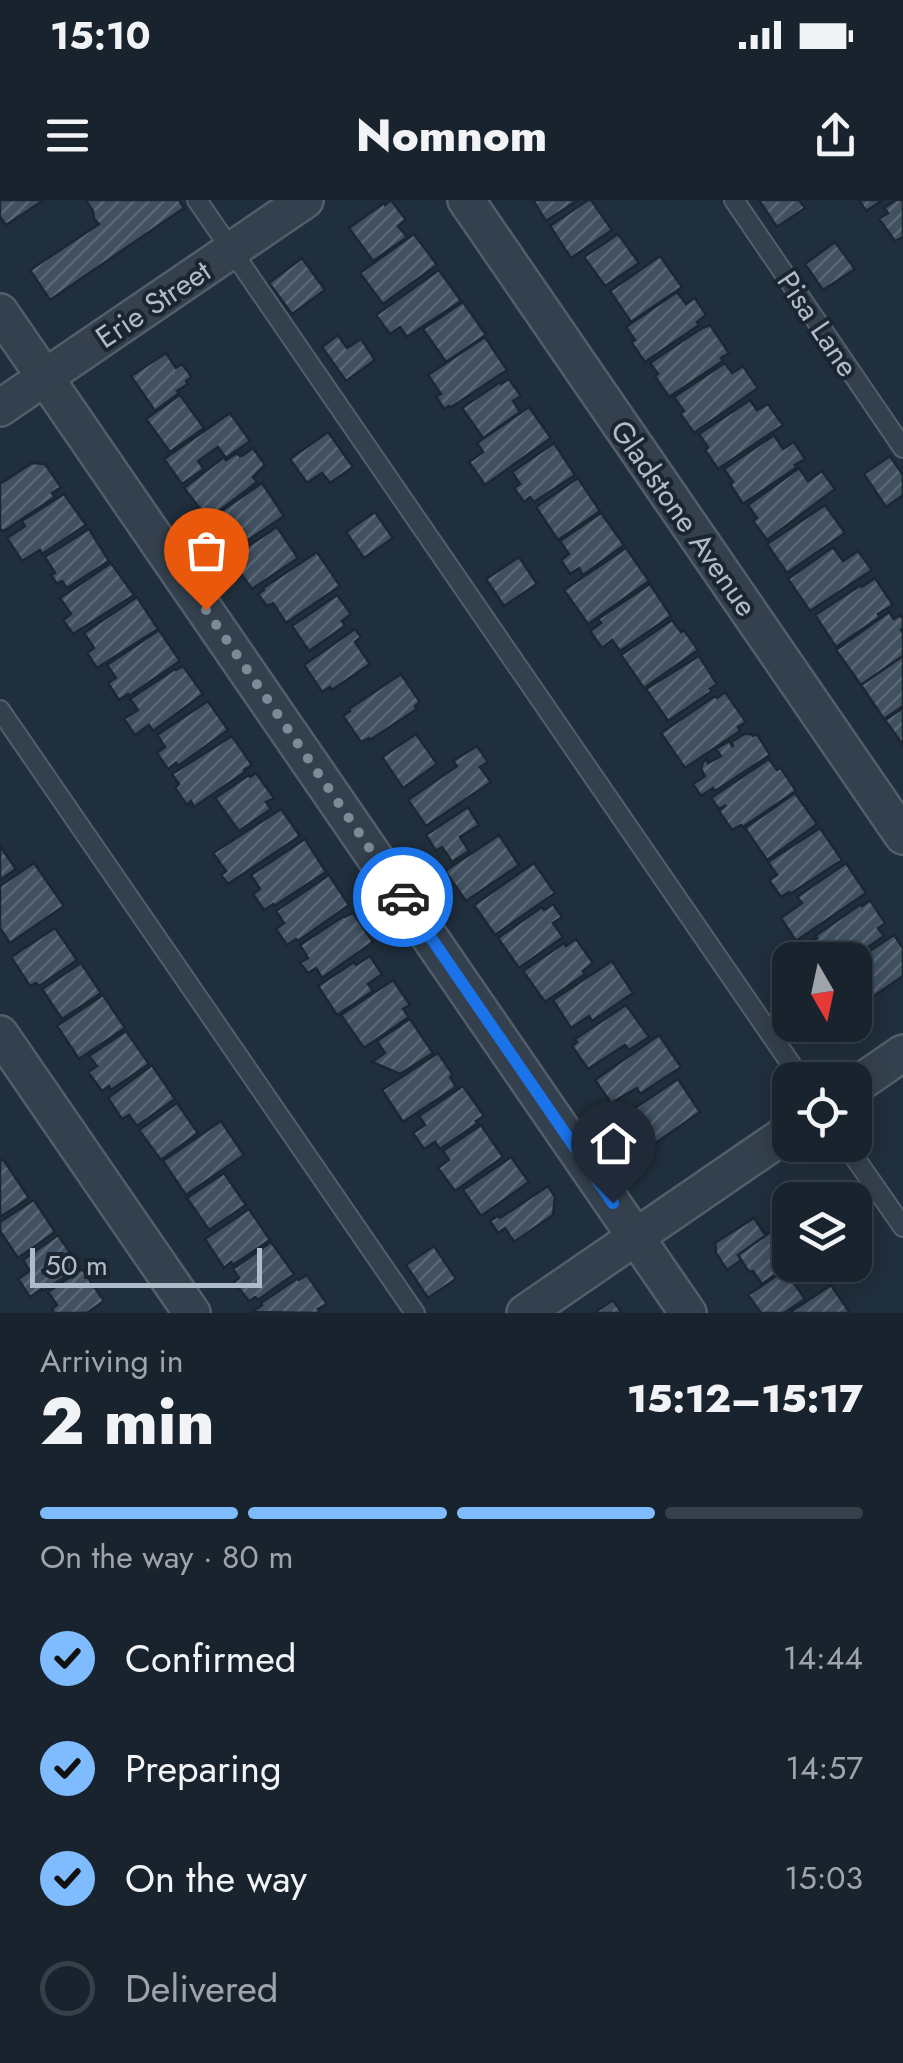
<!DOCTYPE html>
<html lang="en">
<head>
<meta charset="utf-8">
<style>
  :root { --surface:#18232e; --page:#212b36; --text:#f1f3f6; --muted:#9fa4aa; --line:#36404a; --accent:#7ebbff }
  body { margin:0; font-family:Jost,sans-serif; background:var(--page); color:var(--text); height:100vh; display:flex; flex-direction:column; font-size:38px; white-space:nowrap }
  * { box-sizing:border-box; margin:0 }
  p { font-size:32px; color:var(--muted) }
  .icon { flex:none; width:55px; height:55px; fill:none; stroke:currentColor; stroke-width:2; stroke-linecap:round; stroke-linejoin:round }
  .map { position:relative; height:1113px; overflow:hidden }
  .sheet { display:flex; flex-direction:column; background:var(--surface); flex:1 }
  .sheet>* { flex:none }
  .needle { width:65px; rotate:171deg }
  .fabs { position:absolute; left:772px; top:742px; display:grid; gap:20px }
  .fabs a { display:grid; place-items:center; width:100px; height:100px; border-radius:20px; background:var(--surface); box-shadow:0 5px 25px #0003,0 0 0 2px var(--line); font-size:50px }
  .scale { position:absolute; left:30px; bottom:25px; width:232px; box-sizing:border-box; padding-left:10px; border:5px solid #afbbc8; border-top:0; font-size:28px; line-height:35px; white-space:nowrap; color:#afbbc8; -webkit-text-stroke:8px #1a2531; paint-order:stroke }
  .pin { position:absolute; display:grid; place-items:center; width:85px; height:85px; color:#fff; margin:-102px -42px; border-radius:50% 50% 50% 0; rotate:-45deg; box-shadow:0 0 10px #0007 }
  .pin .icon { rotate:45deg }
  .courier { position:absolute; display:grid; place-items:center; width:100px; height:100px; margin:-50px; border:8px solid #1a73e8; border-radius:50%; background:#fff; color:#222; box-shadow:0 2px 12px #0007 }
  .head em { font-style:normal; font-weight:800 }
  .head div { display:flex; flex-direction:column-reverse }
  .head { display:flex; align-items:center; justify-content:space-between; height:170px; padding:0 40px }
  h1 { font-size:65px; font-weight:800; line-height:75px }
  .bar { display:grid; grid-template-columns:repeat(4,1fr); gap:15px 10px; align-content:center; height:120px; padding:0 40px }
  .bar i { height:12px; border-radius:8px; background:var(--line) }
  .bar .on { background:var(--accent) }
  .bar p { grid-column:span 4 }
  ol { padding:0 40px; list-style:none }
  li { display:flex; align-items:center; gap:30px; height:110px }
  li p { margin-inline-start:auto }
  li .icon { padding:10px; border-radius:50%; background:var(--accent); color:#111; stroke-width:4 }
  li:last-child { color:var(--muted) }
  li i { width:55px; height:55px; border:5px solid var(--line); border-radius:50% }
  .status { display:flex; justify-content:space-between; align-items:center; height:70px; padding:0 50px; background:var(--surface); direction:ltr }
  .status svg { height:28px; fill:currentColor }
  header { display:flex; justify-content:space-between; align-items:center; height:130px; padding:0 40px; background:var(--surface); font-size:45px; font-weight:800 }
  .map>svg:first-child { display:block }
  .building { fill:url(#building-hatch); stroke:#1c2733; stroke-width:2.5 }
  .lines { fill:none; stroke-linecap:round; stroke-linejoin:round }
  .service-casing { stroke:#525e6a; stroke-width:22 }
  .minor-casing { stroke:#525e6a; stroke-width:40 }
  .service { stroke:#34404d; stroke-width:18 }
  .minor { stroke:#34404d; stroke-width:35 }
  .done { stroke:#7d8a97; stroke-width:10; stroke-dasharray:0 18 }
  .route { stroke:#1a73e8; stroke-width:12 }
  .labels { text-anchor:middle; dominant-baseline:central; stroke-width:8; stroke-linejoin:round; paint-order:stroke }
  .street-label { font-size:30px; fill:#afbbc8; stroke:#1a2531 }
</style>
</head>
<body>
<div class="status"><b>15:10</b><svg viewBox="0 0 49 12"><path d="M0 12V9h3v3zM5 12V6h3v6zM10 12V3h3v9zM15 12V0h3v12zM26 1h20v11H26zM47 4h2v5h-2z"/></svg></div>
<header><svg class="icon" aria-label="menu" viewBox="0 0 24 24"><path d="M4 6h16M4 12h16M4 18h16"/></svg>Nomnom<svg class="icon" aria-label="share" viewBox="0 0 24 24"><path d="M12 15V3M7 8l5-5 5 5M5 13v7h14v-7"/></svg></header>
<div class="map">
<svg width="903" height="1113" viewBox="0 0 903 1113">
  <defs>
    <pattern id="building-hatch" width="6" height="6" patternUnits="userSpaceOnUse" patternTransform="scale(2.5)"><rect width="6" height="6" fill="#415161"/><path d="M-1 1l2-2M0 6l6-6M5 7l2-2" fill="none" stroke="#5a6876"/></pattern>
  </defs>
  <rect width="100%" height="100%" fill="#202f3d"/>
  <g class="building">
    <path d="M0,0h44l-38,25 -6,-8z"/>
    <path d="M86,0h93l5,8 -134,92 -20,-30 69,-46 -5,-5 -1,-8z"/>
    <path d="M391,0l15,20 -8,6 9,11 -34,24 -24,-33 35,-25 1,2z"/>
    <path d="M533,0h45l-32,21z"/>
    <path d="M588,0h3l21,30 -41,28 -21,-32z"/>
    <path d="M759,0h40l6,8 -28,19z"/>
    <path d="M859,0h24l-17,11z"/>
    <path d="M896,0h7v37l-8,4 -16,-22 9,-6 -4,-5z"/>
    <path d="M414,34l23,31 -54,39 -23,-31z"/>
    <path d="M618,34l21,29 -34,23 -21,-29z"/>
    <path d="M835,42l20,27 -32,21 -18,-26z"/>
    <path d="M660,56l22,31 -51,35 -21,-31z"/>
    <path d="M302,58l23,32 -33,24 -23,-31z"/>
    <path d="M439,70l22,31 -54,36 -7,-10 -10,7 -14,-19z"/>
    <path d="M677,92l9,12 9,-6 11,17 -9,7 2,3 -54,37 -14,-20 4,-2 -9,-13z"/>
    <path d="M463,102l23,33 -40,27 -23,-33z"/>
    <path d="M710,125l19,28 -8,5 2,3 -54,36 -14,-21 3,-2 -8,-11 52,-35z"/>
    <path d="M338,135l9,13 14,-9 14,21 -29,21 -24,-34z"/>
    <path d="M485,137l22,33 -57,38 -1,-2 -5,3 -8,-13 5,-2 -13,-19z"/>
    <path d="M166,153l10,15 6,-4 10,13 -6,4 2,3 -11,7 2,2 -24,18 -24,-35z"/>
    <path d="M725,163l7,10 11,-7 15,22 -64,45 -14,-20 4,-2 -10,-14z"/>
    <path d="M509,179l12,17 -8,5 7,11 -37,26 -21,-30 38,-26 1,2z"/>
    <path d="M180,195l24,33 -34,24 -24,-33z"/>
    <path d="M750,200l7,10 11,-6 15,21 -65,44 -13,-19 3,-3 -9,-13z"/>
    <path d="M529,207l22,31 -66,47 -16,-23 14,-10 -6,-9z"/>
    <path d="M230,213l20,28 -24,17 -8,-11 -20,14 6,8 -22,15 -18,-25z"/>
    <path d="M328,232l25,35 -23,16 -8,-10 -15,10 -17,-24z"/>
    <path d="M774,235l9,14 11,-7 11,17 -10,6 2,2 -54,37 -13,-20 3,-2 -9,-13z"/>
    <path d="M554,243l21,32 -41,27 -4,-5 -6,5 -10,-14 6,-4 -8,-12z"/>
    <path d="M253,248l12,17 -12,12 4,5 -42,32 -3,-4 -7,5 -21,-27 40,-31 2,3 11,-7 3,3 3,-1z"/>
    <path d="M890,256l13,19v20l-17,12 -22,-33z"/>
    <path d="M32,263l13,1 16,23 -9,6 3,4 -51,34 -4,-2v-45z"/>
    <path d="M799,268l9,13 14,-10 13,18 -68,51 -14,-19 4,-3 -9,-13z"/>
    <path d="M578,278l22,33 -42,29 -22,-33z"/>
    <path d="M262,283l22,33 -49,33 -6,-8 -4,3 -14,-21 8,-6 -2,-3z"/>
    <path d="M64,294l22,31 -44,29 -2,-4 -18,11 -15,-23 18,-12 -3,-5z"/>
    <path d="M825,305l20,28 -58,40 -20,-29z"/>
    <path d="M375,312l18,26 -29,20 -18,-26z"/>
    <path d="M601,313l23,32 -41,30 -4,-7 -9,6 -9,-14 8,-6 -9,-13z"/>
    <path d="M277,327l21,31 -46,31 -22,-31z"/>
    <path d="M89,329l20,32 -42,27 -5,-7 -5,3 -6,-9 4,-2 -10,-16z"/>
    <path d="M833,347l10,14 15,-10 14,19 -62,41 -22,-32z"/>
    <path d="M626,348l23,33 -61,43 -24,-34z"/>
    <path d="M317,352l23,34 -54,37 -13,-20 -6,3 -9,-12 6,-4 -1,-2z"/>
    <path d="M519,357l18,27 -33,22 -18,-27z"/>
    <path d="M111,363l23,32 -61,39 -10,-14 8,-6 -11,-16z"/>
    <path d="M875,378l18,27 -15,9 2,3 -44,30 -21,-32 46,-30 1,2z"/>
    <path d="M650,384l21,32 -51,35 -8,-11 -10,8 -12,-17 11,-8 -3,-4z"/>
    <path d="M337,395l14,19 -9,7 3,5 -36,25 -17,-25z"/>
    <path d="M137,397l21,32 -61,39 -10,-15 7,-5 -10,-15z"/>
    <path d="M889,412l5,7 6,-4 3,4v9l-2,2 2,3v23l-42,29 -25,-35z"/>
    <path d="M672,420l9,12 3,-2 14,20 -54,38 -23,-33z"/>
    <path d="M355,429l6,8 -6,5 15,22 -38,26 -2,-3 -8,5 -18,-27z"/>
    <path d="M159,430l21,31 -51,35 -1,-2 -9,6 -11,-17 8,-5 -9,-13z"/>
    <path d="M699,456l18,28 -7,5 2,2 -44,30 -22,-32z"/>
    <path d="M903,456v50l-19,13 -23,-34z"/>
    <path d="M183,466l20,28 -50,37 -4,-6 -14,10 -11,-16 14,-9 -8,-11 45,-30 1,1z"/>
    <path d="M401,474l19,28 -5,4 2,3 -47,31 -1,-2 -8,4 -18,-26 7,-5 -1,-2z"/>
    <path d="M725,492l21,30 -8,5 2,4 -55,37 -24,-35 54,-37 2,2z"/>
    <path d="M208,501l20,29 -50,36 -2,-3 -8,6 -11,-16 8,-6 -8,-12z"/>
    <path d="M903,508v37l-18,-25z"/>
    <path d="M416,534l21,30 -34,24 -21,-31z"/>
    <path d="M744,534h7l2,2 4,-2 13,21 -55,36 -2,-3 -12,8 -8,-12 12,-8 -4,-7 2,-7 4,-3 1,4 13,-7 -5,-7 13,-8 4,6 -1,-5z"/>
    <path d="M232,536l20,29 -8,5 1,2 -51,35 -3,-6 -4,4 -12,-17 4,-4 -7,-10z"/>
    <path d="M477,546l11,16 -8,5 11,15 -65,44 -18,-26 49,-34 -4,-5z"/>
    <path d="M769,559l8,11 4,-2 15,23 -53,36 -2,-2 -9,5 -13,-19 7,-6 -7,4 -8,-11z"/>
    <path d="M256,573l18,25 -8,4 5,7 -32,22 -24,-33 34,-23 1,2z"/>
    <path d="M795,593l22,31 -50,36 -22,-32z"/>
    <path d="M468,607l11,18 -19,12 9,14 -17,11 -10,-15 -6,4 -10,-16z"/>
    <path d="M281,609l19,27 -72,48 -7,-9 5,-4 -13,-18z"/>
    <path d="M820,628l22,32 -52,34 -1,-2 -8,5 -12,-17 8,-5 -9,-13z"/>
    <path d="M499,635l20,30 -53,36 -21,-30z"/>
    <path d="M305,639l21,33 -52,34 -1,-2 -9,6 -11,-16 7,-5 -9,-14z"/>
    <path d="M0,646l16,23 -16,11z"/>
    <path d="M34,663l30,43 -54,37 -10,-15v-42z"/>
    <path d="M534,663l21,30 -60,42 -21,-30z"/>
    <path d="M846,663l20,30 -70,48 -15,-23 21,-15 -5,-6z"/>
    <path d="M329,675l20,30 -51,36 -2,-2 -9,6 -11,-16 8,-6 -8,-12z"/>
    <path d="M870,700l15,23 -7,5 6,8 -35,24h-29l-12,-16 9,-6 -2,-2 46,-32 1,2z"/>
    <path d="M553,704l9,13 -9,6 10,14 -44,31 -21,-30 44,-31 2,3z"/>
    <path d="M353,713l20,29 -51,36 -6,-10 -8,5 -8,-10 8,-5 -8,-13 44,-29 1,1z"/>
    <path d="M55,728l22,32 -38,26 -3,-3 -6,3 -19,-29z"/>
    <path d="M894,735l9,13v28l-32,22 -16,-23v-14z"/>
    <path d="M576,739l17,24 -10,8 2,3 -40,28 -22,-31 41,-28 2,3z"/>
    <path d="M370,756l12,18 -14,10 5,7 -36,24 -19,-29 36,-24 2,3z"/>
    <path d="M612,761l21,32 -41,28 -3,-5 -18,12 -18,-28z"/>
    <path d="M81,763l20,30 -39,26 -20,-30z"/>
    <path d="M393,780l17,25 -7,4 6,8 -45,31 -23,-33z"/>
    <path d="M103,795l22,33 -46,31 -22,-33z"/>
    <path d="M790,799v26h29l-29,21 -23,-31z"/>
    <path d="M626,805l23,32 -20,13 -4,-5 -37,24 -16,-23 5,-4 -2,-3z"/>
    <path d="M410,819l23,34 -33,21 -28,-12 13,-9 -8,-12z"/>
    <path d="M126,831l23,33 -38,26 -2,-4 -7,5 -14,-19 9,-6 -8,-10z"/>
    <path d="M659,835l22,32 -41,27 -3,-6 -26,15 -16,-23z"/>
    <path d="M438,853l15,22 -3,2 6,10 -53,35 -21,-32z"/>
    <path d="M152,865l23,34 -38,27 -8,-11 -7,4 -14,-21z"/>
    <path d="M678,879l22,33 -50,35 -24,-33z"/>
    <path d="M463,886l21,30 -8,5 2,2 -38,26 -5,-7 -11,7 -11,-16 12,-8 -6,-9z"/>
    <path d="M177,903l21,30 -37,27 -22,-30z"/>
    <path d="M221,921l23,34 -58,40 -23,-34z"/>
    <path d="M481,925l22,32 -48,34 -17,-23 11,-8 -6,-9z"/>
    <path d="M511,957l18,25 -48,34 -18,-26z"/>
    <path d="M3,959l26,39 -29,19v-56z"/>
    <path d="M224,973l22,32 -37,25 -22,-32z"/>
    <path d="M548,986l7,11 -2,18 -39,27 -9,-14 -7,5 -8,-12 8,-5 2,2z"/>
    <path d="M34,1000l21,32 -37,26 -18,-27v-9z"/>
    <path d="M249,1009l21,31 -37,25 -2,-3 -7,6 -19,-29z"/>
    <path d="M754,1018l12,18 -28,19 3,5 -14,10 -11,-17 -1,-10z"/>
    <path d="M776,1028l14,20v16l-28,20 -9,-13 -4,1 -11,-17z"/>
    <path d="M58,1035l22,32 -37,24 -1,-2 -12,8 -12,-18 12,-8 -7,-11z"/>
    <path d="M271,1042l23,32 -36,26 -3,-3 -6,4 -15,-19 5,-4 -6,-9z"/>
    <path d="M434,1046l22,33 -28,19 -22,-33z"/>
    <path d="M82,1069l22,32 -17,12h-33l-2,-4 5,-4 -9,-13z"/>
    <path d="M785,1070l20,29 -21,14h-23l-13,-18z"/>
    <path d="M307,1075l20,29 -9,5 2,2 -3,2 -65,-1 10,-7 -1,-2 37,-25 1,2z"/>
    <path d="M831,1085l19,28h-61z"/>
    <path d="M613,1100l9,13h-28z"/>
  </g>
  <g class="lines">
    <defs>
      <g id="service">
        <path d="M197,0l605,880"/>
        <path d="M734,0l169,248"/>
        <path d="M0,510l415,603"/>
        <path d="M846,945l57,82"/>
      </g>
      <g id="minor">
        <path d="M466,0l437,636"/>
        <path d="M0,112l688,1001"/>
        <path d="M0,208l305,-208"/>
        <path d="M0,834l192,279"/>
        <path d="M855,886l48,-33"/>
        <path d="M525,1113l265,-182"/>
      </g>
    </defs>
    <use href="#service" class="service-casing"/>
    <use href="#minor" class="minor-casing"/>
    <use href="#service" class="service"/>
    <use href="#minor" class="minor"/>
  </g>
  <g class="lines">
    <path class="done" d="M206,410l197,287"/>
    <path class="route" d="M403,697l210,306"/>
  </g>
  <g class="labels">
    <g class="street-label">
      <text transform="translate(153 104) rotate(-34)">Erie Street</text>
      <text transform="translate(818 124) rotate(56)">Pisa Lane</text>
      <text transform="translate(684 318) rotate(55)">Gladstone Avenue</text>
    </g>
  </g>
</svg>
<div class="fabs">
<a><svg class="needle" viewBox="-14 -14 28 28"><path d="M0-13l5 13h-10z" fill="#e53935"/><path d="M0 13l5-13h-10z" fill="#9fa4aa"/></svg></a>
<a><svg class="icon" aria-label="locate" viewBox="0 0 24 24"><circle cx="12" cy="12" r="6"/><path d="M12 2v4M12 18v4M2 12h4M18 12h4"/></svg></a>
<a><svg class="icon" aria-label="layers" viewBox="0 0 24 24"><path d="M12 4l9 5-9 5-9-5zM3 14l9 5 9-5"/></svg></a>
</div>
<div class="scale">50 m</div>
<div class="pin" style="left:206px;top:410px;background:#ea580c"><svg class="icon" aria-label="bag" viewBox="0 0 24 24"><path d="M5 8h14l-1 12H6zM9 8a3 3 0 0 1 6 0"/></svg></div>
<div class="pin" style="left:613px;top:1003px;background:#1f2937"><svg class="icon" aria-label="home" viewBox="0 0 24 24"><path d="M3 11l9-7 9 7M6 9v11h12V9"/></svg></div>
<div class="courier" style="left:403px;top:697px"><svg class="icon" aria-label="car" viewBox="0 0 24 24"><path d="M5 17H2v-5l4-1 3-4h7l3 4 3 1v5h-3M9 17h6M6 11h13"/><circle cx="7" cy="17" r="2"/><circle cx="17" cy="17" r="2"/></svg></div>
</div>
<section class="sheet">
<div class="head"><div><h1>2 min</h1><p>Arriving in</p></div><em>15:12–15:17</em></div>
<div class="bar"><i class="on"></i><i class="on"></i><i class="on"></i><i></i><p>On the way · 80 m</p></div>
<ol>
<li><svg class="icon" aria-label="check" viewBox="0 0 24 24"><path d="M5 12l5 5 9-10"/></svg>Confirmed<p>14:44</p></li>
<li><svg class="icon" aria-label="check" viewBox="0 0 24 24"><path d="M5 12l5 5 9-10"/></svg>Preparing<p>14:57</p></li>
<li><svg class="icon" aria-label="check" viewBox="0 0 24 24"><path d="M5 12l5 5 9-10"/></svg>On the way<p>15:03</p></li>
<li><i></i>Delivered</li>
</ol>
</section>
</body>
</html>
